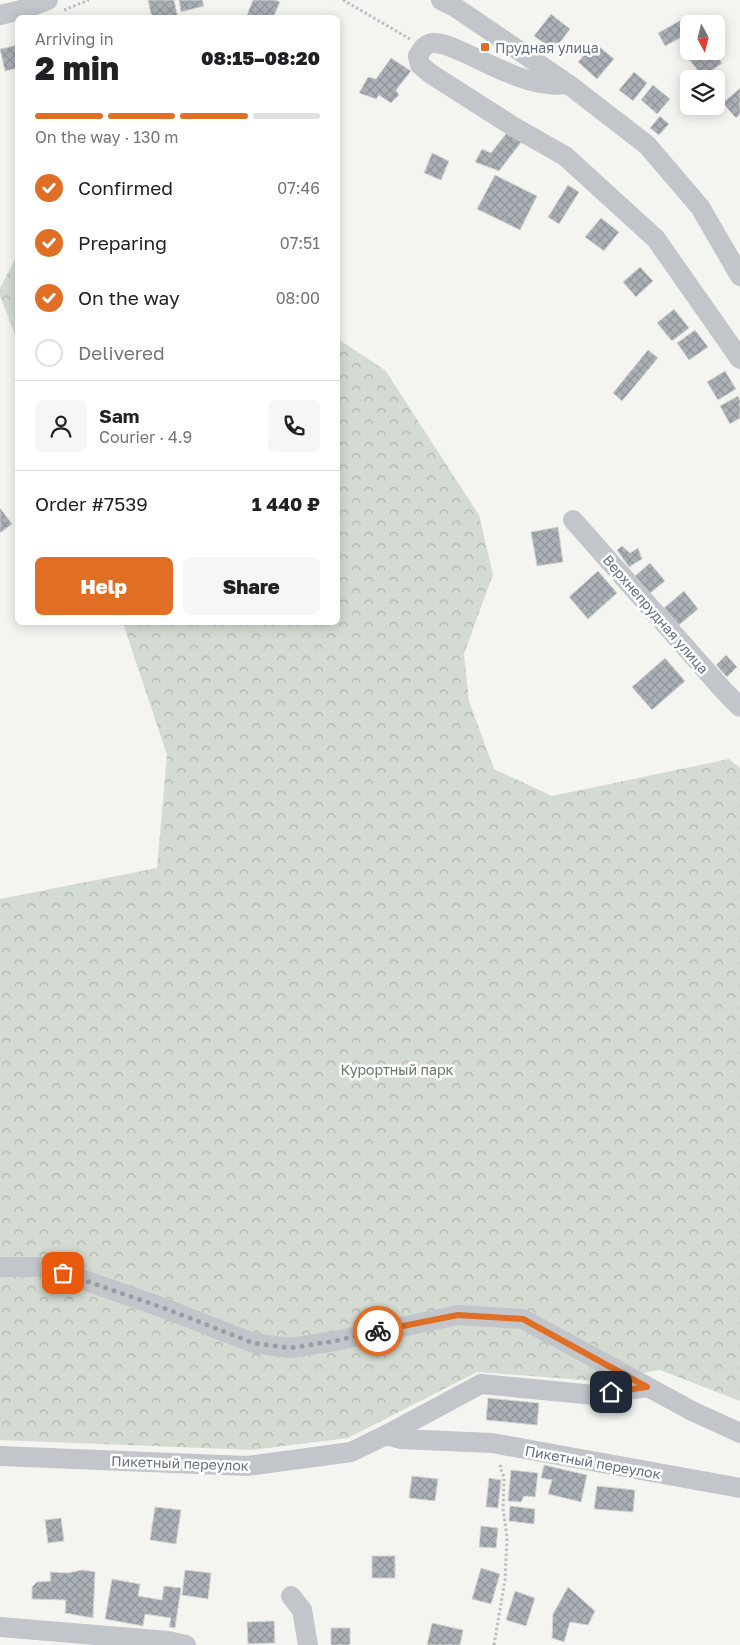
<!DOCTYPE html>
<html lang="en">
<head>
<meta charset="utf-8">
<style>
  :root { --surface:#fff; --page:#f6f6f6; --text:#202124; --muted:#757577; --line:#e0e0e0; --accent:#e06e25 }
  body { margin:0; font-family:"Golos Text",sans-serif; background:var(--page); color:var(--text); height:100vh; display:flex; flex-direction:column; font-size:19px; white-space:nowrap }
  * { box-sizing:border-box; margin:0 }
  p { font-size:16px; color:var(--muted) }
  .icon { flex:none; width:28px; height:28px; fill:none; stroke:currentColor; stroke-width:2; stroke-linecap:round; stroke-linejoin:round }
  .map { position:relative; flex:1; overflow:hidden }
  .drawer { position:absolute; left:15px; top:15px; width:325px; height:610px; display:flex; flex-direction:column; background:var(--surface); border-radius:8px; box-shadow:0 2px 12px #0003 }
  .drawer>* { flex:none }
  .needle { width:32px; rotate:173deg }
  .fabs { position:absolute; left:680px; top:15px; display:grid; gap:10px }
  .fabs a { display:grid; place-items:center; width:45px; height:45px; border-radius:8px; background:var(--surface); box-shadow:0 2px 12px #0003; font-size:25px }
  .pin { position:absolute; display:grid; place-items:center; width:42px; height:42px; color:#fff; margin:-21px; border-radius:10px; box-shadow:0 2px 8px #0006 }
  .courier { position:absolute; display:grid; place-items:center; width:50px; height:50px; margin:-25px; border:4px solid #e06e25; border-radius:50%; background:#fff; color:#222; box-shadow:0 1px 6px #0007 }
  .head em { font-style:normal; font-weight:800 }
  .head div { display:flex; flex-direction:column-reverse }
  .head { display:flex; align-items:center; justify-content:space-between; height:85px; padding:0 20px }
  h1 { font-size:32px; font-weight:800; line-height:38px }
  .bar { display:grid; grid-template-columns:repeat(4,1fr); gap:8px 5px; align-content:center; height:60px; padding:0 20px }
  .bar i { height:6px; border-radius:4px; background:var(--line) }
  .bar .active { background:var(--accent) }
  .bar p { grid-column:span 4 }
  .line { display:flex; align-items:center; gap:12px; padding:0 20px; border-top:1px solid var(--line) }
  .line div { flex:1 }
  .round { display:grid; place-items:center; flex:none; width:52px; height:52px; border-radius:8px; background:var(--page) }
  ol { padding:0 20px; list-style:none }
  li { display:flex; align-items:center; gap:15px; height:55px }
  li p { margin-inline-start:auto }
  li .icon { padding:5px; border-radius:50%; background:var(--accent); color:#fff; stroke-width:4 }
  li:last-child { color:var(--muted) }
  li i { width:28px; height:28px; border:2px solid var(--line); border-radius:50% }
  .action { display:flex; gap:10px; margin-top:auto; padding:10px 20px }
  .action a { flex:1; height:58px; border-radius:8px; background:var(--accent); color:#fff; font-size:20px; font-weight:800; line-height:58px; text-align:center }
  .action a+a { background:var(--page); color:var(--text) }
  .map>svg:first-child { display:block }
  .park { fill:url(#park-crowns) }
  .building { fill:url(#building-cross-hatch); stroke:#d5d6d3 }
  .lines { fill:none; stroke-linecap:round; stroke-linejoin:round }
  .path { stroke:#bcbdc0; stroke-width:3; stroke-dasharray:2.5 2.5; stroke-linecap:butt }
  .minor { stroke:#c2c5c9; stroke-width:20 }
  .done { stroke:#969fa8; stroke-width:5; stroke-dasharray:0 9 }
  .route { stroke:#e06e25; stroke-width:6 }
  .poi-dot { fill:#e06e25; stroke:#fff; stroke-width:2 }
  .labels { text-anchor:middle; dominant-baseline:central; stroke-width:5; stroke-linejoin:round; paint-order:stroke }
  .poi-label { font-size:14px; fill:#647081; stroke:#fff; text-anchor:start }
  .street-label { font-size:14px; fill:#647081; stroke:#fff }
  .park-label { font-size:14px; fill:#647963; stroke:#fff }
</style>
</head>
<body>
<div class="map">
<svg width="740" height="1645" viewBox="0 0 740 1645">
  <defs>
    <pattern id="park-crowns" width="20" height="18" patternUnits="userSpaceOnUse" patternTransform="scale(1.25)"><rect width="20" height="18" fill="#d4dbd2"/><path d="M2 6a3 3 0 1 1 6 0M12 15a3 3 0 1 1 6 0" fill="none" stroke="#b0b6b0"/></pattern>
    <pattern id="building-cross-hatch" width="8" height="8" patternUnits="userSpaceOnUse" patternTransform="scale(1.25)"><rect width="8" height="8" fill="#aab0b6"/><path d="M0 0l8 8M0 8l8-8" fill="none" stroke="#8e9499"/></pattern>
  </defs>
  <rect width="100%" height="100%" fill="#f4f5f1"/>
  <g class="park">
    <path d="M17,255h1l-1,85 -17,-44v-8z"/>
    <path d="M338,339l47,31 94,145 14,59 -29,80 5,47 25,68 58,27 177,-37 11,9v633l-80,-31 -65,11 -118,-9 -129,66 -96,12 -252,-10v-541l157,-31 10,-113 -44,-132 215,-1z"/>
  </g>
  <g class="building">
    <path d="M148,0h26l4,18h-26z"/>
    <path d="M179,0h23l2,6 -23,6z"/>
    <path d="M253,0h23l4,2 -7,16h-20l-6,-3z"/>
    <path d="M551,14l19,15 -16,21 -20,-14z"/>
    <path d="M683,19l6,10v4l-24,13 -7,-13z"/>
    <path d="M595,43l19,16 -17,20 -19,-17z"/>
    <path d="M18,45v23l-13,3 -5,-22z"/>
    <path d="M700,51h13l9,12 -19,14 -14,-18z"/>
    <path d="M391,58l20,13 -15,19 3,5 -8,8 -12,-8 -3,4 -17,-6 9,-16 8,2z"/>
    <path d="M634,72l13,11 -14,18 -14,-11z"/>
    <path d="M653,85l17,14 -13,15 -16,-14z"/>
    <path d="M740,88v26l-4,4 -13,-15z"/>
    <path d="M660,116l9,8 -10,11 -9,-7z"/>
    <path d="M509,130l13,11 -23,30 -24,-9 7,-13 9,4z"/>
    <path d="M432,153l17,8 -8,19 -17,-7z"/>
    <path d="M495,175l42,21 -17,34 -43,-21z"/>
    <path d="M568,185l11,7 -20,32 -11,-7z"/>
    <path d="M601,218l18,14 -15,19 -19,-14z"/>
    <path d="M640,267l13,14 -17,16 -13,-15z"/>
    <path d="M674,309l15,19 -17,13 -15,-18z"/>
    <path d="M695,330l13,17 -19,13 -12,-17z"/>
    <path d="M648,350l10,8 -36,43 -9,-8z"/>
    <path d="M725,371l11,18 -18,11 -11,-18z"/>
    <path d="M738,396l2,5v17l-10,6 -10,-18z"/>
    <path d="M0,508l12,16 -12,9z"/>
    <path d="M558,527l5,35 -26,4 -6,-34z"/>
    <path d="M622,546l8,7 8,-5 4,11 -13,8 -12,-17z"/>
    <path d="M650,563l15,18 -16,13 -14,-18z"/>
    <path d="M598,571l19,22 -29,26 -19,-22z"/>
    <path d="M684,591l14,18 -19,16 -15,-17z"/>
    <path d="M726,655l11,12 -10,10 -11,-12z"/>
    <path d="M665,658l20,23 -33,29 -20,-23z"/>
    <path d="M488,1398l51,5 -2,22 -51,-5z"/>
    <path d="M544,1465l43,10 -6,27 -33,-8 4,-14 -11,-2z"/>
    <path d="M511,1470l27,3 -3,24 -11,-1 -3,6 -13,-1z"/>
    <path d="M412,1476l26,3 -3,22 -26,-3z"/>
    <path d="M489,1478l12,2 -3,28 -12,-1z"/>
    <path d="M597,1486l38,4 -2,22 -39,-3z"/>
    <path d="M510,1506l25,3 -1,15 -25,-3z"/>
    <path d="M155,1507l26,3 -5,34 -26,-4z"/>
    <path d="M61,1518l3,23 -16,2 -3,-23z"/>
    <path d="M481,1526l17,2 -2,20 -17,-1z"/>
    <rect x="372" y="1556" width="23" height="22"/>
    <path d="M481,1568l19,6 -9,30 -19,-5z"/>
    <path d="M83,1570l12,2 -2,46 -28,-5 1,-13 -34,-1v-12l5,-5 14,-1 -1,-9 17,1z"/>
    <path d="M185,1570l26,3 -3,26 -26,-4z"/>
    <path d="M112,1579l28,5 -2,12 24,4 2,-14 17,2 -6,40 -6,-1 2,-9 -26,-4 -2,12 -38,-7z"/>
    <path d="M568,1587l27,24 -7,14 -18,-3 -6,20 -12,-4 1,-24z"/>
    <path d="M515,1591l20,7 -9,28 -20,-6z"/>
    <path d="M274,1621l1,22 -27,1 -1,-22z"/>
    <path d="M432,1623l31,7 -3,15h-33z"/>
    <rect x="331" y="1628" width="19" height="17"/>
  </g>
  <g class="lines">
    <g class="path">
      <path d="M343,0l67,39"/>
      <path d="M64,10l25,-10"/>
      <path d="M494,1645l11,-65 2,-43 -4,-28 1,-32 -4,-10 2,-4"/>
    </g>
    <g class="minor">
      <path d="M441,0l14,7 113,77 79,61 53,62 40,69"/>
      <path d="M0,15l25,-6 23,-9"/>
      <path d="M568,84c-35,5 -72,-17 -103,-31 -10,-4 -22,-11 -33,-10 -8,2 -11,7 -14,13l2,9 11,9 83,53 51,29 91,83 84,120"/>
      <path d="M573,520l152,172 15,15"/>
      <path d="M0,1267h46l118,41 89,35 37,5 45,-7 123,-26 65,4 169,92 48,22"/>
      <path d="M386,1435l14,4 92,4 248,45"/>
      <path d="M0,1456l247,10 104,-14 35,-17 95,-51 113,11 53,-8"/>
      <path d="M291,1596l11,14 6,35"/>
      <path d="M0,1627l168,14 18,4"/>
    </g>
  </g>
  <g class="lines">
    <path class="done" d="M63,1273l101,35 89,35 37,5 45,-7 43,-10"/>
    <path class="route" d="M378,1331l80,-16 65,4 124,68 -36,5"/>
  </g>
  <rect class="poi-dot" x="480" y="42" width="10" height="10" rx="2.5"/>
  <g class="labels">
    <g class="poi-label">
      <text x="495" y="47">Прудная улица</text>
    </g>
    <g class="street-label">
      <text transform="translate(656 614) rotate(49)">Верхнепрудная улица</text>
      <text transform="translate(593 1462) rotate(10)">Пикетный переулок</text>
      <text transform="translate(180 1463) rotate(2)">Пикетный переулок</text>
    </g>
    <g class="park-label">
      <text x="397" y="1069">Курортный парк</text>
    </g>
  </g>
</svg>
<div class="fabs">
<a><svg class="needle" viewBox="-14 -14 28 28"><path d="M0-13l5 13h-10z" fill="#e53935"/><path d="M0 13l5-13h-10z" fill="#757577"/></svg></a>
<a><svg class="icon" aria-label="layers" viewBox="0 0 24 24"><path d="M12 4l9 5-9 5-9-5zM3 14l9 5 9-5"/></svg></a>
</div>
<div class="pin" style="left:63px;top:1273px;background:#ea580c"><svg class="icon" aria-label="bag" viewBox="0 0 24 24"><path d="M5 8h14l-1 12H6zM9 8a3 3 0 0 1 6 0"/></svg></div>
<div class="pin" style="left:611px;top:1392px;background:#1f2937"><svg class="icon" aria-label="home" viewBox="0 0 24 24"><path d="M3 11l9-7 9 7M6 9v11h12V9"/></svg></div>
<div class="courier" style="left:378px;top:1331px"><svg class="icon" aria-label="bike" viewBox="0 0 24 24"><circle cx="6" cy="16" r="4"/><circle cx="18" cy="16" r="4"/><path d="M6 16l4-8h5l3 8M10 8l3 8H6M13 5h3"/></svg></div>
<section class="drawer">
<div class="head"><div><h1>2 min</h1><p>Arriving in</p></div><em>08:15–08:20</em></div>
<div class="bar"><i class="active"></i><i class="active"></i><i class="active"></i><i></i><p>On the way · 130 m</p></div>
<ol>
<li><svg class="icon" aria-label="check" viewBox="0 0 24 24"><path d="M5 12l5 5 9-10"/></svg>Confirmed<p>07:46</p></li>
<li><svg class="icon" aria-label="check" viewBox="0 0 24 24"><path d="M5 12l5 5 9-10"/></svg>Preparing<p>07:51</p></li>
<li><svg class="icon" aria-label="check" viewBox="0 0 24 24"><path d="M5 12l5 5 9-10"/></svg>On the way<p>08:00</p></li>
<li><i></i>Delivered</li>
</ol>
<div class="line" style="height:90px"><a class="round"><svg class="icon" aria-label="person" viewBox="0 0 24 24"><circle cx="12" cy="8" r="4"/><path d="M4 21q1-7 8-7t8 7"/></svg></a><div><b>Sam</b><p>Courier · 4.9</p></div><a class="round"><svg class="icon" aria-label="phone" viewBox="0 0 24 24"><path d="M5 4h4l2 5-3 2q2 4 5 5l2-3 5 2v4C11 20 4 13 5 4z"/></svg></a></div>
<div class="line" style="height:65px"><div>Order #7539</div><b>1 440 ₽</b></div>
<div class="action"><a>Help</a><a>Share</a></div>
</section>
</div>
</body>
</html>
